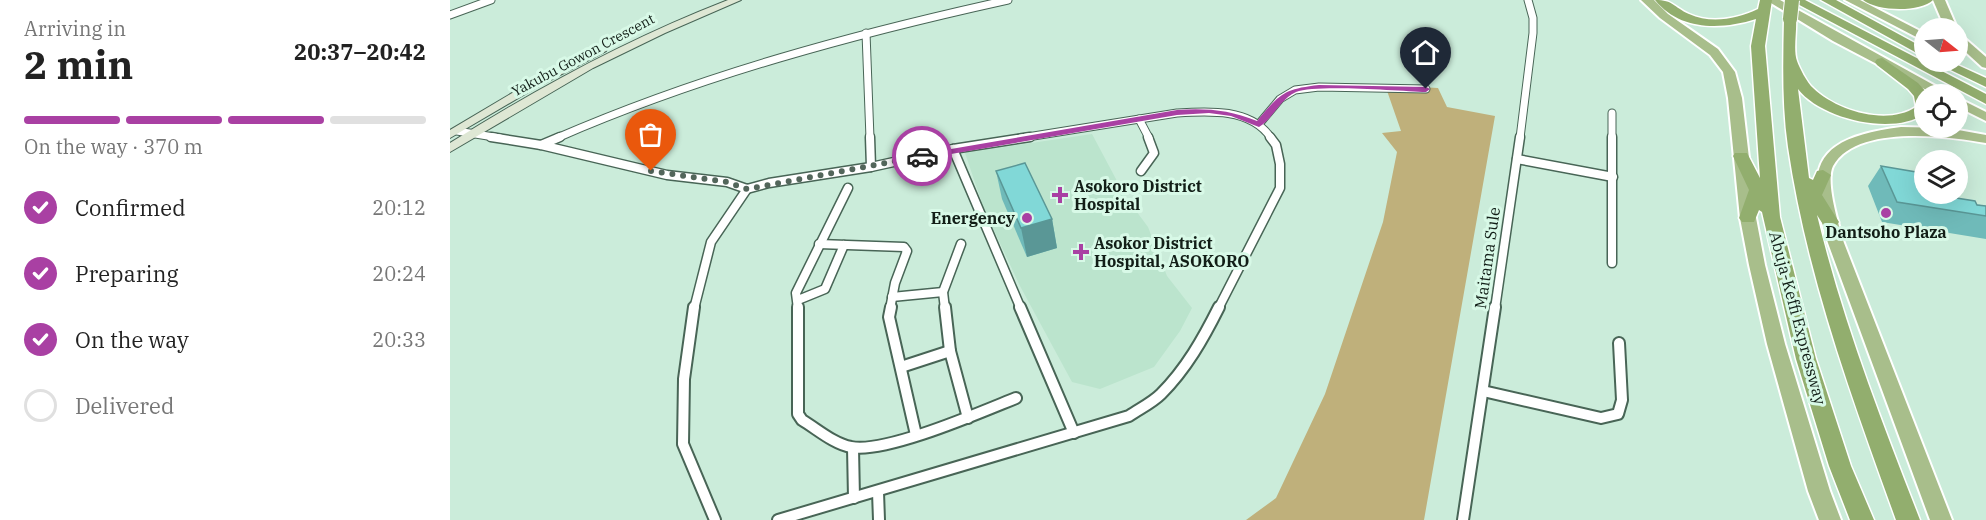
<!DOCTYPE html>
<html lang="en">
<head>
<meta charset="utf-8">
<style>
  :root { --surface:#fff; --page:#f2f2f2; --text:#222; --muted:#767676; --line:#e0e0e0; --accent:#a940a3 }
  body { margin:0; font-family:"IBM Plex Serif",serif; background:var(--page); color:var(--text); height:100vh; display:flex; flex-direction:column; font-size:22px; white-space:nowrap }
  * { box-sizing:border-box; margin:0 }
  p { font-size:20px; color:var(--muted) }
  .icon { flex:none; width:33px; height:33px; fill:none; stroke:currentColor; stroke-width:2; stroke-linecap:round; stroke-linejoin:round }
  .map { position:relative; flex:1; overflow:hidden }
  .panel { display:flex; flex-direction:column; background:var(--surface); width:450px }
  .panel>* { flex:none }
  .needle { width:39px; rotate:107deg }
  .buttons { position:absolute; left:1464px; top:18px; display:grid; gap:12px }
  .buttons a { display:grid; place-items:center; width:54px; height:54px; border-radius:50%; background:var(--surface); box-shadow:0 6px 24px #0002; font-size:30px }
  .pin { position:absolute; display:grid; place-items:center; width:51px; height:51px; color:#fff; margin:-62px -26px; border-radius:50% 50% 50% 0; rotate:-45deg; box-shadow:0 0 6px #0007 }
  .pin .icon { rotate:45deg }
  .courier { position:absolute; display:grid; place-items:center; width:60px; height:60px; margin:-30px; border:4px solid #a940a3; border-radius:50%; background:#fff; color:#222; box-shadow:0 2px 8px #0007 }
  .summary em { font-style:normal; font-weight:800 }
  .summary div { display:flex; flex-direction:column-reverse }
  .summary { display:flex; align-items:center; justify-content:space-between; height:102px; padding:0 24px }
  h1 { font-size:39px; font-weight:800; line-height:45px }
  .bar { display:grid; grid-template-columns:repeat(4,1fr); gap:9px 6px; align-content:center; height:72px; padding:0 24px }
  .bar i { height:8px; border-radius:4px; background:var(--line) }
  .bar .selected { background:var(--accent) }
  .bar p { grid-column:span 4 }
  ol { padding:0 24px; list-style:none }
  li { display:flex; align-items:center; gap:18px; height:66px }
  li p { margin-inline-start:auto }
  li .icon { padding:6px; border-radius:50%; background:var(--accent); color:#fff; stroke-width:4 }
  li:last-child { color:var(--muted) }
  li i { width:33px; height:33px; border:3px solid var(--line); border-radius:50% }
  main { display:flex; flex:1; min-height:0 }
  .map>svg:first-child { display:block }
  .built { fill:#bbe4cd }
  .green { fill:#bfb07b }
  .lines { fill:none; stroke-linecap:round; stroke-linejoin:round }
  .minor-far2-casing { stroke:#486556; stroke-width:9 }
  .minor-far1-casing { stroke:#486556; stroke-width:11 }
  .minor-casing { stroke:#486556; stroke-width:14 }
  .secondary-casing { stroke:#486556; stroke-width:2 }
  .trunk-casing { stroke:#fff; stroke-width:4 }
  .motorway-casing { stroke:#fff; stroke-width:3 }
  .minor-far2 { stroke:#fff; stroke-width:7 }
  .minor-far1 { stroke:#fff; stroke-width:8 }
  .minor { stroke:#fff; stroke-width:10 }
  .secondary { fill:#dee7d4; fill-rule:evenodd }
  .trunk { fill:#a8be8b; fill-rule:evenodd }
  .motorway { fill:#92ae6e; fill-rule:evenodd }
  .motorway-bridge-casing { stroke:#fff; stroke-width:16; stroke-linecap:butt }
  .motorway-bridge { stroke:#92ae6e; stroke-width:14 }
  .wall { fill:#6fbab9 }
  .shaded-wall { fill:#5a9796 }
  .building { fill:#81d8d7; stroke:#5a9796; stroke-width:1.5 }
  .route { fill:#a940a3 }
  .done { stroke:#53665b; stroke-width:6; stroke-dasharray:0 10.8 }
  .poi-dot { fill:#a940a3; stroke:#d8f9e7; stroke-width:2 }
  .labels { text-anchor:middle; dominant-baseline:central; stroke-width:6; stroke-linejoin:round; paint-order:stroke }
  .far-street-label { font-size:14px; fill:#121e17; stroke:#d8f9e7 }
  .poi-label { font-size:16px; font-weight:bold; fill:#121e17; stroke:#d8f9e7; text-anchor:start }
  .street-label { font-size:16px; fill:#121e17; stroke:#d8f9e7 }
</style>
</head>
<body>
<main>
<section class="panel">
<div class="summary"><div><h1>2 min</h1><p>Arriving in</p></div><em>20:37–20:42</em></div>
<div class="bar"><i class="selected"></i><i class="selected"></i><i class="selected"></i><i></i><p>On the way · 370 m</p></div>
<ol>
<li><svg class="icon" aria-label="check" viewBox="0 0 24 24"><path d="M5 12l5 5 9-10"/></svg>Confirmed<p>20:12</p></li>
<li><svg class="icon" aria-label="check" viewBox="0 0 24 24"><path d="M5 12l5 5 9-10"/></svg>Preparing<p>20:24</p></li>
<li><svg class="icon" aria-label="check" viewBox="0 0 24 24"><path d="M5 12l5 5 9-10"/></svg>On the way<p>20:33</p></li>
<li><i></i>Delivered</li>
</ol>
</section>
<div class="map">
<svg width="1536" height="520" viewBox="0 0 1536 520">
  <rect width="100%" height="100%" fill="#cbecda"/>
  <path class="built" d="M642,134l33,62 23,31 19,49 25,32 -12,23 -26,36 -54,22 -28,-7 -52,-96 -36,-77 -19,-56z"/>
  <path class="green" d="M935,85l53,3 9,19 48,9 -71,404h-178l30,-22 49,-104 58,-172 14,-70 -15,-19 19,-2z"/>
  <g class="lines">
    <defs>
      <g id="minor-far2">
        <path d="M0,15l41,-15"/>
        <path d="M416,33l4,105"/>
        <path d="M1162,113v25"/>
        <path d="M689,119l10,19"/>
        <path d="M809,124l21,-25 15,-9 24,-3 107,2"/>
        <path d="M7,131l43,7"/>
        <path d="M107,138c145,-63 297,-104 451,-138"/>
        <path d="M571,138l156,-25c31,-2 74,-5 94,25"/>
        <path d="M1070,138l13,-105v-15l-5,-18"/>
      </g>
      <g id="minor-far1">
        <path d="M41,137l50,8 126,30 60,7 20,7 22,-6 102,-16 82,-18 77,-12"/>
        <path d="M420,137l1,30"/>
        <path d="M1162,137v126"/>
        <path d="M91,145l19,-8"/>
        <path d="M503,149l68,160"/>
        <path d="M1067,159l96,18"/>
        <path d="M691,171l13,-18 -6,-16"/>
        <path d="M369,244l85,3 3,4 -12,32 -5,26"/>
        <path d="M442,297l51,-5"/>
        <path d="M348,300l27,-11 19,-44"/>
        <path d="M244,309l17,-67 36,-53"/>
        <path d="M348,309l-2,-16 52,-105"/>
        <path d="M495,309l-2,-17 18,-48"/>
        <path d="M768,309l62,-121v-24l-4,-19 -6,-8"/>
        <path d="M1045,309l25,-172"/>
      </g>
      <g id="minor">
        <path d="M244,307l-10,72 -1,65 32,76"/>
        <path d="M348,307v107l4,6c15,9 32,24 49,27 34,7 130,-35 165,-49"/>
        <path d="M441,307l-2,10 27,118"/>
        <path d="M495,307l5,44 18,67"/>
        <path d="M570,307l54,126"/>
        <path d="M451,367l49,-16"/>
        <path d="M1033,391l118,27 17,-4 4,-14 -3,-57"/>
        <path d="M403,448l1,50"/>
        <path d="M428,492l1,28"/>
        <path d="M328,520l351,-104c10,-7 23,-13 32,-22 25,-25 42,-55 58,-87"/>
        <path d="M1013,520l32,-213"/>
      </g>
      <g id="secondary">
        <path d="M278,0h13l-76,33 -72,35 -143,84v-9c89,-56 180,-105 278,-143z"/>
        <path d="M152,46l5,3 -1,2 -69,36 -87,51v-8l79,-47z"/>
      </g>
      <g id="trunk">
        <path d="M1191,0h13l14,14 50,35 17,23 7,26 14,120 9,47 20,79 45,147 11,29h-22l-11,-29 -41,-147 -18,-79 -9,-47 -12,-120 -5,-26 -13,-17 -50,-37z"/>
        <path d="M1316,0h14l170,94h-16l-101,-53z"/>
        <path d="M1395,0h15l64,33v8z"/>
        <path d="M1483,0h12l12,28h-12z"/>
        <path d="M1508,35l4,1 24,21v11l-4,-1 -24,-22z"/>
        <path d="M1508,98l28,14v9l-28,-14z"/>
        <path d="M1451,127l46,1 39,7v8c-38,-7 -130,-19 -153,23 -8,16 6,60 11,77l108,277h-22l-102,-277c-25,-80 -11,-105 73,-116z"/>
      </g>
      <g id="motorway">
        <path d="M1205,0c19,0 18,7 34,14 22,10 48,5 69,-5l2,-9h12l-7,46 15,171 36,142 35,107 23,54h-24l-21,-54 -33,-107 -34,-147 -3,-2 -5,12h-12l-3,-4 10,-28 -16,-34 2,-3h12l13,25 -9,-132 5,-27c-35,11 -76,12 -101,-19z"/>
        <path d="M1340,0h15l181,94v10z"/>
        <path d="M1371,0h15l88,48v9z"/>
        <path d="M1413,0h70c-13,13 -57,11 -70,0z"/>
        <path d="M1340,15l6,4c1,12 -3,31 1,42 2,6 10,22 16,27 24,23 74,38 103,19l-2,-11 -6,-7 -31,-24 -2,-3 2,-3 5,-1 36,25 10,11h-4v20c-31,22 -103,5 -126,-25l11,89 4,2 4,-9 6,-1 8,5 -9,20 17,27 -3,4h-12l-7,-11c25,105 64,205 103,305h-24c-44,-122 -89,-244 -108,-373 -6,-42 -5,-85 -4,-128z"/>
        <path d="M1484,62h17l35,16v9z"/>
      </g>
    </defs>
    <use href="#minor-far2" class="minor-far2-casing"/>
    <use href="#minor-far1" class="minor-far1-casing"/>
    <use href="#minor" class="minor-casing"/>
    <use href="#secondary" class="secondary-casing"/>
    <use href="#trunk" class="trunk-casing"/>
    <use href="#motorway" class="motorway-casing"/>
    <use href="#minor-far2" class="minor-far2"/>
    <use href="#minor-far1" class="minor-far1"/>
    <use href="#minor" class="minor"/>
    <use href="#secondary" class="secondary"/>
    <use href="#trunk" class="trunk"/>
    <use href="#motorway" class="motorway"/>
    <defs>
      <path id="motorway-bridge" d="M1340,19l2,-19"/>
    </defs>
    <use href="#motorway-bridge" class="motorway-bridge-casing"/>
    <use href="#motorway-bridge" class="motorway-bridge"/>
  </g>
  <g class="wall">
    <path d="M1431,166l43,28 62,12v33l-104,-17 -14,-36z"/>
    <path d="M546,171l56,48 5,29 -30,9 -25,-58z"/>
  </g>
  <path class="shaded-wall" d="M602,219l5,29 -30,9 -6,-29z"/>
  <g class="building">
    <path d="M575,163l27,56 -31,9 -25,-57z"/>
    <path d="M1431,166l41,7 2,6v15h7l44,7 2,4 9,1v10l-89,-14z"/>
  </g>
  <path class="route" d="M869,85l107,2 4,2 -4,3c-27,-1 -110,-8 -130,0 -17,8 -23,27 -37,35l-28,-11 -22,-3 -32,2 -255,44 -5,-3 5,-2 255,-44c30,-2 52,0 80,11 23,-27 26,-32 62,-36z"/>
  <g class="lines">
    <path class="done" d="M201,171l76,11 20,7 175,-33"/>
  </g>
  <g class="poi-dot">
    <path d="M607 186h6v6h6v6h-6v6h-6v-6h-6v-6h6z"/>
    <circle cx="1436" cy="213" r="6"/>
    <circle cx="577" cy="218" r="6"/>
    <path d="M628 243h6v6h6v6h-6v6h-6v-6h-6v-6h6z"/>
  </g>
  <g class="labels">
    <g class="far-street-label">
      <text transform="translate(133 55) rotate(-28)">Yakubu Gowon Crescent</text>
    </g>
    <g class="poi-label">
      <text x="624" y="186">Asokoro District<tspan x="624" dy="18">Hospital</tspan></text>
      <text x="565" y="218" text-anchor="end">Energency</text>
      <text x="1436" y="232" text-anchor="middle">Dantsoho Plaza</text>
      <text x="644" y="243">Asokor District<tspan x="644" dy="18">Hospital, ASOKORO</tspan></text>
    </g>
    <g class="street-label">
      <text transform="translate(1037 258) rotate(-82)">Maitama Sule</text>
      <text transform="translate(1348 318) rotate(75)">Abuja-Keffi Expressway</text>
    </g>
  </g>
</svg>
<div class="buttons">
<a><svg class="needle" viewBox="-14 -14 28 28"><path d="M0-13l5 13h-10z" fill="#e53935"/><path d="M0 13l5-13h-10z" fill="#767676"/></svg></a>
<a><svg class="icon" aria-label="locate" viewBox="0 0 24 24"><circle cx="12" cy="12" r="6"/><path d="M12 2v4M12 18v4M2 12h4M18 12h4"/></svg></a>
<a><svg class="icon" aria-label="layers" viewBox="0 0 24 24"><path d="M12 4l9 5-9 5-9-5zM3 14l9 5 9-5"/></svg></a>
</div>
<div class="pin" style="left:201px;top:171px;background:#ea580c"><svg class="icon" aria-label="bag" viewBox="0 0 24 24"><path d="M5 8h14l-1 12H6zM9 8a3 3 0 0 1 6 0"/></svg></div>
<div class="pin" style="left:976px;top:89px;background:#1f2937"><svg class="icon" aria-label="home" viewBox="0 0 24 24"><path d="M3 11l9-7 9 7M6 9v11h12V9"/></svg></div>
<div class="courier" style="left:472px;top:156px"><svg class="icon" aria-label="car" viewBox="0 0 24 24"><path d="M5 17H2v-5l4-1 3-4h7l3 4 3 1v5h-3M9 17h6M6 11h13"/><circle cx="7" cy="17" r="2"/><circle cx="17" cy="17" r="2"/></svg></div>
</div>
</main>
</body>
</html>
